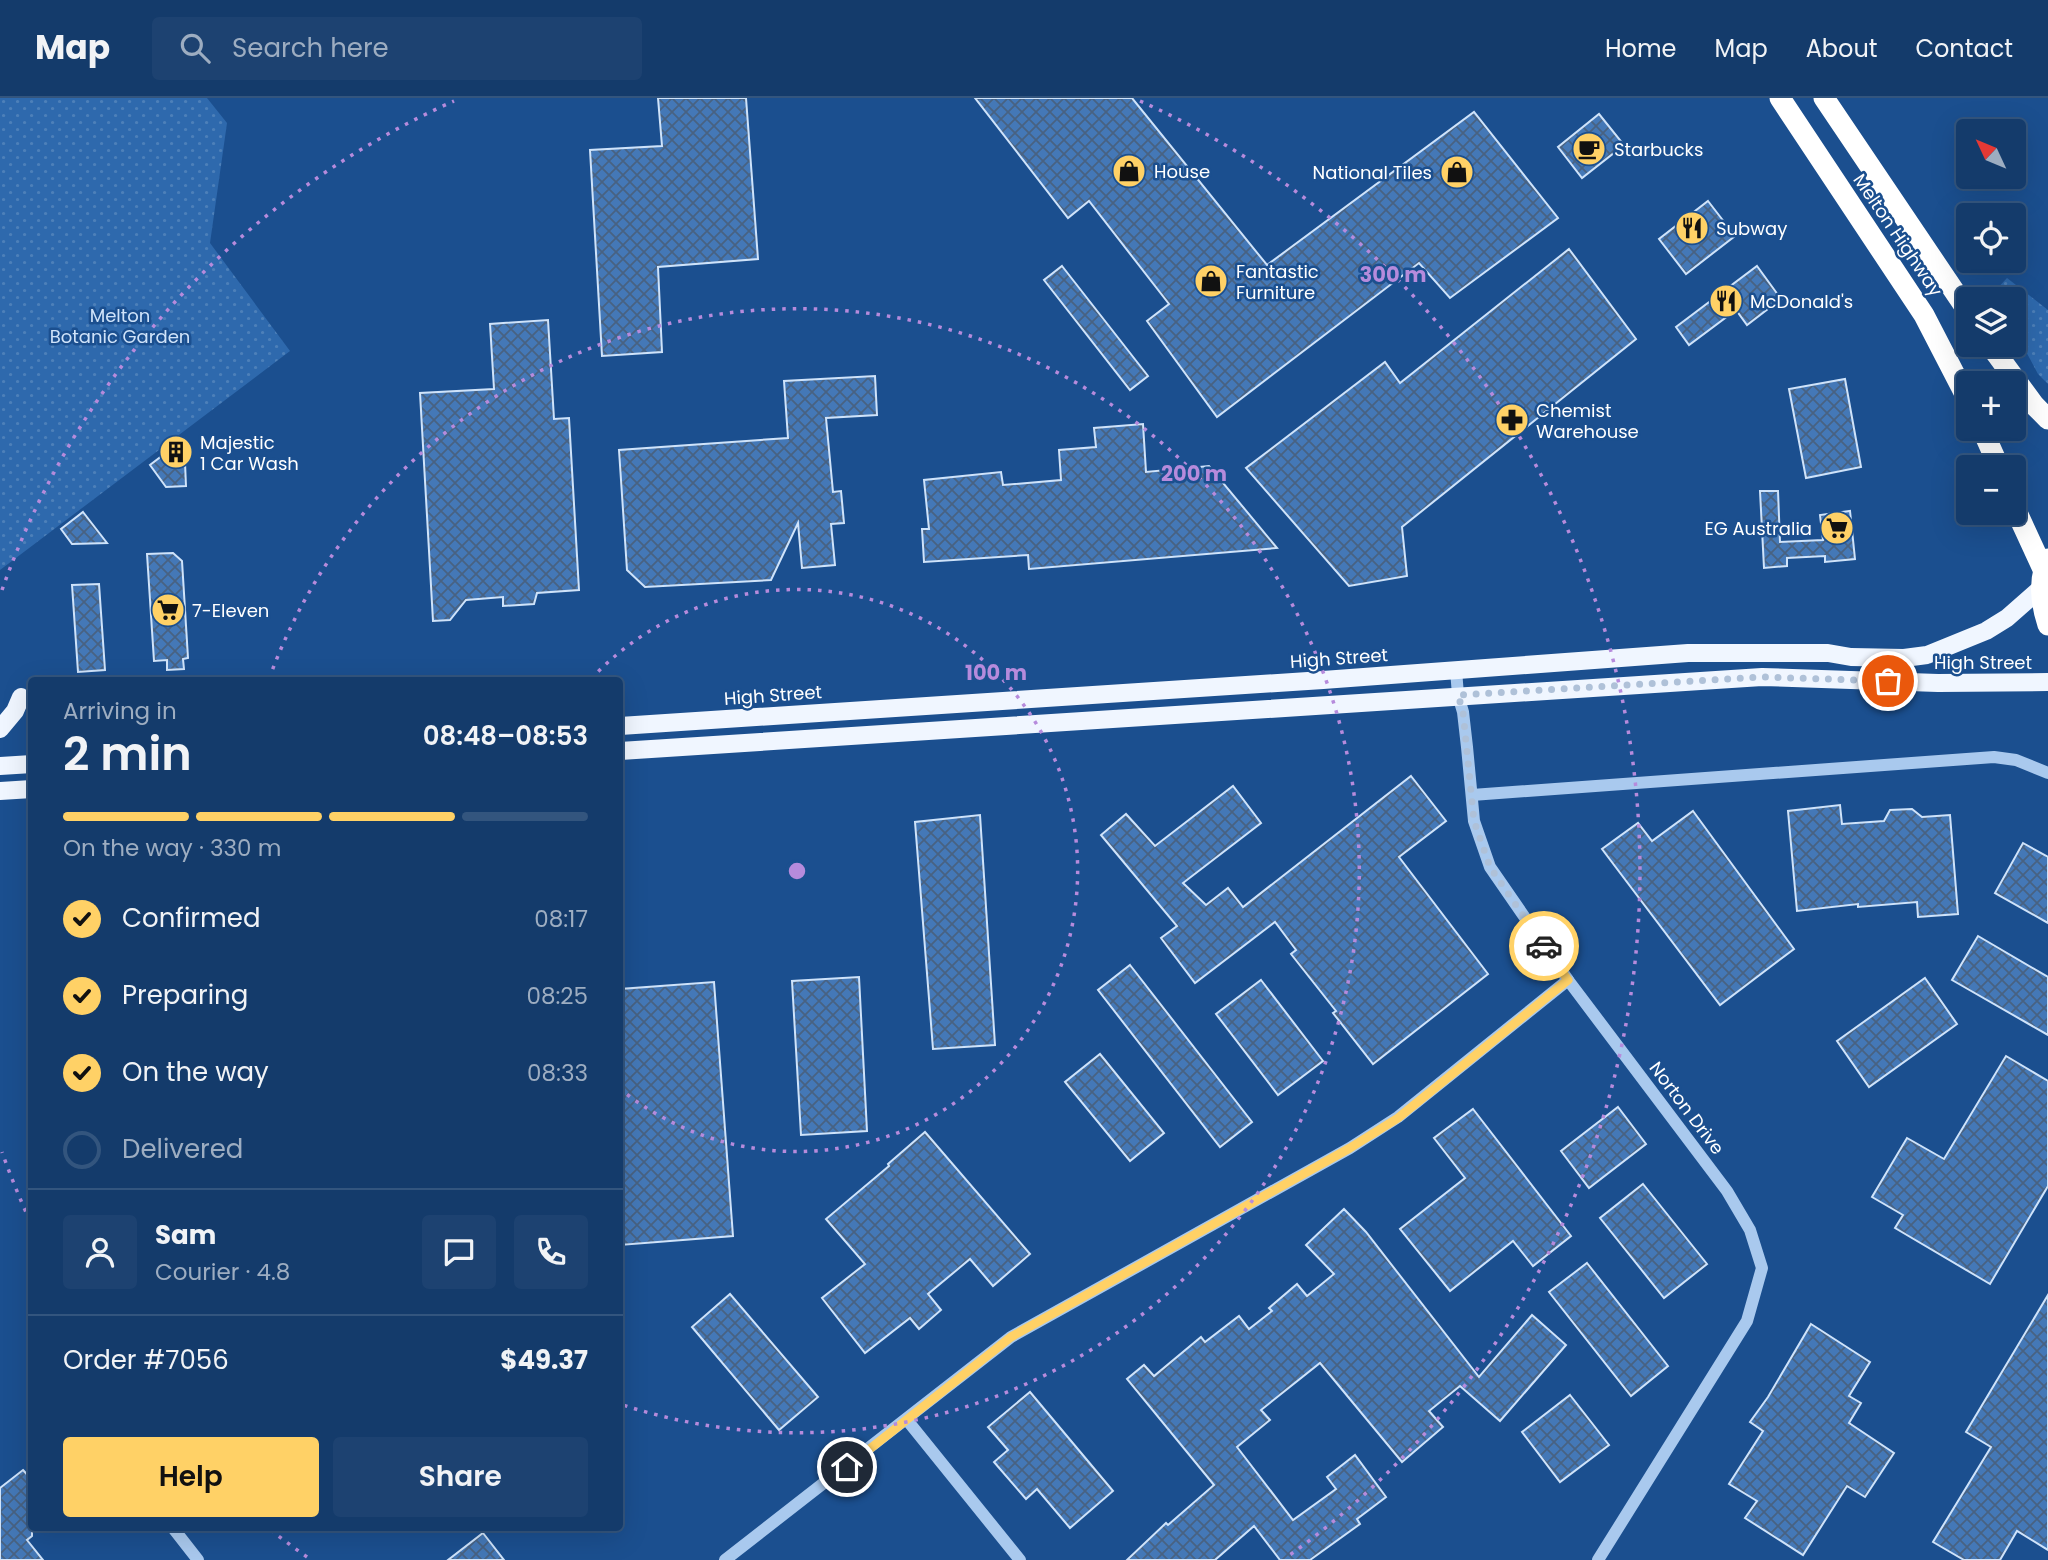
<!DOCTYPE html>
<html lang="en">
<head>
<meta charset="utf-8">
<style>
  :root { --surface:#143b6b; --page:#1d4271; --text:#f1f3f6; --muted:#9dadc1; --line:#33557e; --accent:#ffd166 }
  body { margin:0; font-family:Poppins,sans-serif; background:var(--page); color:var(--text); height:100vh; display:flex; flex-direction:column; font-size:26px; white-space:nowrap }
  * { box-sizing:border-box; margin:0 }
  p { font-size:23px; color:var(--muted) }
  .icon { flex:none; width:38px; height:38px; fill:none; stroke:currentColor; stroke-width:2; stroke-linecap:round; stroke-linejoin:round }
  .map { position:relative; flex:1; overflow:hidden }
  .side { position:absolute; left:28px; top:579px; width:595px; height:854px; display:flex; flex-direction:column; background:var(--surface); border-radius:7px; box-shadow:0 7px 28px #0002,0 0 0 2px var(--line) }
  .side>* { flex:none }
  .needle { width:46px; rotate:314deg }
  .controls { position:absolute; left:1956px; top:21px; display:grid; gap:14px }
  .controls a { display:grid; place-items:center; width:70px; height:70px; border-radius:7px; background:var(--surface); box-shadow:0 7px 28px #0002,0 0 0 2px var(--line); font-size:35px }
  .pin { position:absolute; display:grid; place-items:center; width:60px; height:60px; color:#fff; margin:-30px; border:4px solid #fff; border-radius:50%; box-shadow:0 2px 7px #0007 }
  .courier { position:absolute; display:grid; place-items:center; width:70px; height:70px; margin:-35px; border:5px solid #ffd166; border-radius:50%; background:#fff; color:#222; box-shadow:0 2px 9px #0007 }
  .summary em { font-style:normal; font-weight:600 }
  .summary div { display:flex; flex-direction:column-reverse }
  .summary { display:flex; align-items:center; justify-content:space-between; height:119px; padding:0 35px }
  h1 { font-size:46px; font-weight:600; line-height:52px }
  .bar { display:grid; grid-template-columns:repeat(4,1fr); gap:10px 7px; align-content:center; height:84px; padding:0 35px }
  .bar i { height:9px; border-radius:5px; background:var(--line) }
  .bar .on { background:var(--accent) }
  .bar p { grid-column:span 4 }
  .line { display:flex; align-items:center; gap:18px; padding:0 35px; border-top:2px solid var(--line) }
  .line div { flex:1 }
  .round { display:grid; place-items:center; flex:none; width:74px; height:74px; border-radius:7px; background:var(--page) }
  ol { padding:0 35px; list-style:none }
  li { display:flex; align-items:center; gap:21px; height:77px }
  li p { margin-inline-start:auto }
  li .icon { padding:7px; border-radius:50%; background:var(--accent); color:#111; stroke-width:4 }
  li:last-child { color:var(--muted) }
  li i { width:38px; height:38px; border:4px solid var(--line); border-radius:50% }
  .action { display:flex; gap:14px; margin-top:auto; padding:14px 35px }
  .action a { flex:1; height:80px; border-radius:7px; background:var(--accent); color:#111; font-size:28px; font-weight:600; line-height:80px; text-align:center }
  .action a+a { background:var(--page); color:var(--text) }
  header { display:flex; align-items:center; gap:42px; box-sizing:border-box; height:98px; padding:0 35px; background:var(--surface); border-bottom:2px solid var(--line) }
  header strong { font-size:33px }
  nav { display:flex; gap:38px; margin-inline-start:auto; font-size:24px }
  .search { width:490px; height:63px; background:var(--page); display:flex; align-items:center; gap:18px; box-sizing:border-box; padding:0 24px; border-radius:7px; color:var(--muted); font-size:26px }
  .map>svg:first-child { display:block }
  .grass { fill:url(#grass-dots) }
  .building { fill:url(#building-cross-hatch); stroke:#cfe3fa; stroke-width:2 }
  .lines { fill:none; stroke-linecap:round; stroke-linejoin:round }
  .minor { stroke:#a9c9ee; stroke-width:12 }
  .major { stroke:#f0f6ff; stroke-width:18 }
  .highway { stroke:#fff; stroke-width:21 }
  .done { stroke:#afc1d8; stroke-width:7; stroke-dasharray:0 12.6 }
  .route { stroke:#ffd166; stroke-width:9 }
  .ring { fill:none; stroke:#b68bdc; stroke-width:3.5; stroke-dasharray:3.5 7 }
  .labels { text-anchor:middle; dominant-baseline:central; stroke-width:5; stroke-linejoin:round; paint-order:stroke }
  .poi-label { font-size:18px; fill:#fff; stroke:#1b4f8f; text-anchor:start }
  .street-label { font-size:18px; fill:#fff; stroke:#1b4f8f }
  .park-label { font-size:18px; fill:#cfe3fa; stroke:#1b4f8f }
  .centre { fill:#b68bdc; stroke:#1b4f8f; stroke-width:3.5 }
  .ring-label { font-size:21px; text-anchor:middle; font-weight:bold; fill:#b68bdc; stroke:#1b4f8f; stroke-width:5; stroke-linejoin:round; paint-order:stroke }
</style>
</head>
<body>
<header>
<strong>Map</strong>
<div class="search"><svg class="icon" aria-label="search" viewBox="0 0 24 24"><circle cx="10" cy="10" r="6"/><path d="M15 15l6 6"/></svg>Search here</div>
<nav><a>Home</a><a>Map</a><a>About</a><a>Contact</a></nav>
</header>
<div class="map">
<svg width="2048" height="1462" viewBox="0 0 2048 1462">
  <defs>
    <pattern id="grass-dots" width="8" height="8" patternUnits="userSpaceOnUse" patternTransform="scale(1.75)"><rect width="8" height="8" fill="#2e69ad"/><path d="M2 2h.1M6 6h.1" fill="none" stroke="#4d80b9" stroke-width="1.8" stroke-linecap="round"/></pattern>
    <pattern id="building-cross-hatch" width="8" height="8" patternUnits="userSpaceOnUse" patternTransform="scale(1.75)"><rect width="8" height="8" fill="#4478b7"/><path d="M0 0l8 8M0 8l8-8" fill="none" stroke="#486282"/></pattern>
  </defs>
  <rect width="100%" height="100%" fill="#1b4f8f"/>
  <g class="grass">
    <path d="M0,0h207l20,25 -17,120 80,108 -290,219z"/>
    <path d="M2007,180l41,32v74l-10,-10 -24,-45v-30h-15l-4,-8z"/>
  </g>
  <g class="building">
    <path d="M658,0h88l12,161 -100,8 4,85 -60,4 -12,-206 72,-4z"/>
    <path d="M975,0h157l135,167 207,-153 84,106 -108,80 -31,-35 -202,154 -70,-96 22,-17 -80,-103 -21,17z"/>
    <path d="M1599,16l25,31 -42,33 -24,-31z"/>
    <path d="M1708,103l27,35 -49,38 -27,-35z"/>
    <path d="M1569,151l67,90 -234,188 5,49 -58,10 -103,-118 139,-106 15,21z"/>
    <path d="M1062,168l86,110 -18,14 -86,-110z"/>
    <path d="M1757,168l24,33 -34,26 -11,-15 -47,35 -13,-18z"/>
    <path d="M548,222l6,99 15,-1 10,172 -42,3 -3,11 -31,2v-9l-37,3 -16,20 -17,1 -13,-228 74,-4 -4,-65z"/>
    <path d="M875,278l2,39 -51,3 7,74 8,-1 3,32 -13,1 4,41 -33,3 -4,-45 -27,57 -126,7 -18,-17 -8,-120 169,-12 -4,-57z"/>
    <path d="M1845,281l16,88 -55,11 -17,-89z"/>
    <path d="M1143,326l3,48 63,-6 68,82 -248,21 -1,-14 -104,7 -2,-33h7l-5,-49 77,-8 2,13 58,-5 -2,-30 37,-3 -2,-19z"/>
    <path d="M184,341l2,47 -20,1 -16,-22z"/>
    <path d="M1760,393h18l2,51 43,-2 -3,-25 30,-4 5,48 -30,3v-6l-38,2v8l-23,2z"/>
    <path d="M83,414l24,31 -35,1 -11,-15z"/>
    <path d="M173,455l9,8 6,97 -5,1 1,10 -17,1v-10l-13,1 -7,-107z"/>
    <path d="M99,486l6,86 -27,2 -6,-87z"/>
    <path d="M1411,678l35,45 -47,36 89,117 -115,90 -40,-51 3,-2 -45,-57 5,-4 -21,-28 -80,61 -34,-45 16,-12 -76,-91 25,-21 29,32 78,-60 28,37 -78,60 23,22 22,-17 15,19z"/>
    <path d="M1840,707l2,19 42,-3 6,-11 22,-1 10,8 28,-2 8,99 -40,3 -1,-15 -59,5v-3l-61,7 -9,-100z"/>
    <path d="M1693,713l101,138 -74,56 -118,-156 36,-26 14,18z"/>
    <path d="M980,717l15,230 -62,4 -18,-227z"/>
    <path d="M2023,745l25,14v66l-53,-30z"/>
    <path d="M1978,838l70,41v58l-96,-55z"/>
    <path d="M1130,867l122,157 -32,25 -122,-157z"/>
    <path d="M859,879l8,154 -66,4 -9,-154z"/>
    <path d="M1925,880l32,46 -88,63 -32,-46z"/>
    <path d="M1261,882l62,81 -45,34 -62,-81z"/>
    <path d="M714,884l19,254 -113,9v-256z"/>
    <path d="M1100,956l64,79 -34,28 -65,-79z"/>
    <path d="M2006,958l42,25v105l-58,98 -95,-56 8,-13 -31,-18 35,-59 37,21z"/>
    <path d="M1618,1009l28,37 -57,44 -28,-37z"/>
    <path d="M1473,1011l98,127 -38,30 -20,-25 -63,50 -50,-62 65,-51 -31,-40z"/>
    <path d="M925,1034l105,122 -37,32 -23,-27 -42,35 13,16 -22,19 -9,-11 -45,35 -43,-55 43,-34 -39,-45 63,-53 -1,-2z"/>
    <path d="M1643,1086l64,80 -43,34 -64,-80z"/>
    <path d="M1344,1111l22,23 113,145 53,-62 34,30 -66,76 -40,-35 -31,25 14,16 -41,35 -82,-99 -59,47 9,10 -33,27 56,73 43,-31 -9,-12 28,-22 31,42 -29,22 3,5 -50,36h-30l-26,-34 -39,34h-88l39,-37 2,2 46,-40 -87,-106 17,-14 10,11 47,-39 4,5 34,-26 10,13 23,-18 -3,-3 28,-24 10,12 27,-22 -28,-29z"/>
    <path d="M1587,1165l81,103 -37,30 -82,-104z"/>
    <path d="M730,1196l88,103 -39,33 -87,-103z"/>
    <path d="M2048,1197v255l-31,-19 -17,29h-36l-31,-18 58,-95 -25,-15z"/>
    <path d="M1811,1226l59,38 -21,34 12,7 -12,20 45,30 -29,44 -18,-11 -44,69 -58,-37 12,-17 -28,-17 34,-53 -13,-9 18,-25z"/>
    <path d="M1030,1294l83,99 -43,37 -33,-39 -11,10 -32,-37 14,-12 -20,-23z"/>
    <path d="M1570,1297l39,50 -49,37 -38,-50z"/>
    <path d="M23,1372l9,10v56l-5,4 16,20h-43v-72z"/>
    <path d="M483,1435l21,27h-56z"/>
  </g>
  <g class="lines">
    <g class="minor">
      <path d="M1456,572l2,25 5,17 4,35 7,74 16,46 78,113 159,211 23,39 12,38 -15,53 -149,239"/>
      <path d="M1472,697l522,-38 22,3 32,13"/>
      <path d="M907,1322l113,140"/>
      <path d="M173,1430l25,32"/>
      <path d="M725,1462l286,-223 339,-189 48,-31 170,-137"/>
    </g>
    <g class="major">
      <path d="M620,628l703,-46 365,-27h140l23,4 53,1 23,-3 59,-24 21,-13 34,-30"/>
      <path d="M0,631l15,-18 6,-14"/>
      <path d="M620,653l1142,-74 176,6 110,-1"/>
      <path d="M0,668l32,-2"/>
      <path d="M0,693l32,-2"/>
    </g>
    <g class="highway">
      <path d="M1780,0l144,217 45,87"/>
      <path d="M1824,0l145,215"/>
      <path d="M1990,247l44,60 14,14"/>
      <path d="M1982,331l17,38"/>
      <path d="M2014,408l29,63"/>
      <path d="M2048,461c-10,21 -7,45 0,66"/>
    </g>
  </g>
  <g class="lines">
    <path class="done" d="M1544,848l-54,-79 -16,-46 -11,-109 -5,-17 304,-18 126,4"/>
    <path class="route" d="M847,1369l164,-130 339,-189 48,-30 170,-138 -24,-34"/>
  </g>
  <g class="ring">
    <path d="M591 581A281 281 0 1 1 620 991"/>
    <path d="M269 581A562 562 0 1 1 623 1307"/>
    <path d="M307 1459A843 843 0 0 1 272 1433M30 1123A843 843 0 0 1 2 1054M2 492A843 843 0 0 1 454 3M1140 3A843 843 0 0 1 1287 1459"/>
  </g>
  <defs>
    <symbol id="cafe-disc" viewBox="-11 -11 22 22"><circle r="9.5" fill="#ffd166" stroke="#1b4f8f"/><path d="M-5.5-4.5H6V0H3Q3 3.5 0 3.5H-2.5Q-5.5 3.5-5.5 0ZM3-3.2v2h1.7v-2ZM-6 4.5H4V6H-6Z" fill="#111"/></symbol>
    <symbol id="shop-disc" viewBox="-11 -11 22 22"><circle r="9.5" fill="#ffd166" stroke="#1b4f8f"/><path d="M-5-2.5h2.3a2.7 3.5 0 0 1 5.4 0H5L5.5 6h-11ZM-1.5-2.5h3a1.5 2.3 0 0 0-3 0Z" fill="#111"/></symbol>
    <symbol id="restaurant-disc" viewBox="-11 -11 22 22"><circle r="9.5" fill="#ffd166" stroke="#1b4f8f"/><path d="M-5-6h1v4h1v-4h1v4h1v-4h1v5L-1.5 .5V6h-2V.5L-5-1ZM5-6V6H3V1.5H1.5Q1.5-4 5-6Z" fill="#111"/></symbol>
    <symbol id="pharmacy-disc" viewBox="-11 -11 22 22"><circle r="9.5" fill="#ffd166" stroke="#1b4f8f"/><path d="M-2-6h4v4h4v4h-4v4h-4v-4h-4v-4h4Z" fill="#111"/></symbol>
    <symbol id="building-disc" viewBox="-11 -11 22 22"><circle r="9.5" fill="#ffd166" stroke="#1b4f8f"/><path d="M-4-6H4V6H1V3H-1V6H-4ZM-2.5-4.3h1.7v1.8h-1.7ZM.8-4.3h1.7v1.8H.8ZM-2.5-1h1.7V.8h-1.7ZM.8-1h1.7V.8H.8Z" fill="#111"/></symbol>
    <symbol id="supermarket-disc" viewBox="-11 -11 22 22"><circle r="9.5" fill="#ffd166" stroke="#1b4f8f"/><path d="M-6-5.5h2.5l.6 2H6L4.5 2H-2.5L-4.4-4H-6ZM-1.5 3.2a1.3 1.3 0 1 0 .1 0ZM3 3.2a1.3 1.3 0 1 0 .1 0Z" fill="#111"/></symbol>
  </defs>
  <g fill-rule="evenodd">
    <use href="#cafe-disc" x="1570" y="32" width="38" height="38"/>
    <use href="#shop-disc" x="1110" y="54" width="38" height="38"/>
    <use href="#shop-disc" x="1438" y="55" width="38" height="38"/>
    <use href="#restaurant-disc" x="1673" y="111" width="38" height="38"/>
    <use href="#shop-disc" x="1192" y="164" width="38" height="38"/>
    <use href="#restaurant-disc" x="1707" y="184" width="38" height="38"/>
    <use href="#pharmacy-disc" x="1493" y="303" width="38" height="38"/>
    <use href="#building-disc" x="157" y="335" width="38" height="38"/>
    <use href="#supermarket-disc" x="1818" y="411" width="38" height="38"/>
    <use href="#supermarket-disc" x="149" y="493" width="38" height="38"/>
  </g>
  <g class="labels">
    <g class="poi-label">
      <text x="1614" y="51">Starbucks</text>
      <text x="1154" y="73">House</text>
      <text x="1432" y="74" text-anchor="end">National Tiles</text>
      <text x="1716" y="130">Subway</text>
      <text x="1236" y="173">Fantastic<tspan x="1236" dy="21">Furniture</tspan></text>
      <text x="1750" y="203">McDonald's</text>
      <text x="1536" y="312">Chemist<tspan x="1536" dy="21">Warehouse</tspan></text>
      <text x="200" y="344">Majestic<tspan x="200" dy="21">1 Car Wash</tspan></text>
      <text x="1812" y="430" text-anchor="end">EG Australia</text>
      <text x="192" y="512">7-Eleven</text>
    </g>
    <g class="street-label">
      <text transform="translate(1898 137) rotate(56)">Melton Highway</text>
      <text transform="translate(1339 560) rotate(-4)">High Street</text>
      <text x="1983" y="564">High Street</text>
      <text transform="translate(773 597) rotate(-4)">High Street</text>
      <text transform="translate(1687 1010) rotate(53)">Norton Drive</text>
    </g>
    <g class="park-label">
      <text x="120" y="217">Melton<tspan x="120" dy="21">Botanic Garden</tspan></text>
    </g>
  </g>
  <circle cx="797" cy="773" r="10" class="centre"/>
  <g class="ring-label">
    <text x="1393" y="184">300 m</text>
    <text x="1194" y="383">200 m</text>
    <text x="996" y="582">100 m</text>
  </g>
</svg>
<div class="controls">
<a><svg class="needle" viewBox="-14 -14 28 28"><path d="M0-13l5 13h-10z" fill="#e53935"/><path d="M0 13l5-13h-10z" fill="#9dadc1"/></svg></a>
<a><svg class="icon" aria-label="locate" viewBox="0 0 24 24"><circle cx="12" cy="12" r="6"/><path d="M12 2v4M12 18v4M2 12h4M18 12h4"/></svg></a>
<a><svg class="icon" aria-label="layers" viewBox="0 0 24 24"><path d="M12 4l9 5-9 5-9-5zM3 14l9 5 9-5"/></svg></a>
<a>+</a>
<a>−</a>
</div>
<div class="pin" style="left:1888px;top:583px;background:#ea580c"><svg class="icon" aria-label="bag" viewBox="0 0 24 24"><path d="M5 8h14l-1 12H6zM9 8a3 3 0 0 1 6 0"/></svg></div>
<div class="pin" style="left:847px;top:1369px;background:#1f2937"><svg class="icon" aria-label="home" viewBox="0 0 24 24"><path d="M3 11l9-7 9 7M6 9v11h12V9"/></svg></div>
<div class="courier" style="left:1544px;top:848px"><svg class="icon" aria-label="car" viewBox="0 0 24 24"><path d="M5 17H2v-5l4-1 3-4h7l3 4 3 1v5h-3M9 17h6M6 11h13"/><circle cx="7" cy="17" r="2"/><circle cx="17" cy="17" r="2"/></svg></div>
<section class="side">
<div class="summary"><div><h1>2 min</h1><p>Arriving in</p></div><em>08:48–08:53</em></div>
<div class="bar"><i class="on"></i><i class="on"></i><i class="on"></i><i></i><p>On the way · 330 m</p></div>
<ol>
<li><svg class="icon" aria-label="check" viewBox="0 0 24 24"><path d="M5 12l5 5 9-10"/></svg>Confirmed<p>08:17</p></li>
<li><svg class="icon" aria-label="check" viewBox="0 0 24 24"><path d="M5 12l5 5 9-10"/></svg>Preparing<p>08:25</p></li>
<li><svg class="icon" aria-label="check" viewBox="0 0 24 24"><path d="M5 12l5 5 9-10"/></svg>On the way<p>08:33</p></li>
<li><i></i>Delivered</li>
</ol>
<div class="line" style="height:126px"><a class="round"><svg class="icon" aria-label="person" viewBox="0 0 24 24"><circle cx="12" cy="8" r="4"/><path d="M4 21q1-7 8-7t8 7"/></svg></a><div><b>Sam</b><p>Courier · 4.8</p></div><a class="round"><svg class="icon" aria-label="chat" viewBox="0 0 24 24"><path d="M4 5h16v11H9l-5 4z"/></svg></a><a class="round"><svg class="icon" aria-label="phone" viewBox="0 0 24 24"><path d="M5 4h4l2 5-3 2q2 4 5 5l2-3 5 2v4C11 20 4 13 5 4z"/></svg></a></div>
<div class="line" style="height:91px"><div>Order #7056</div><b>$49.37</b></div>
<div class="action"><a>Help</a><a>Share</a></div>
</section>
</div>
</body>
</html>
